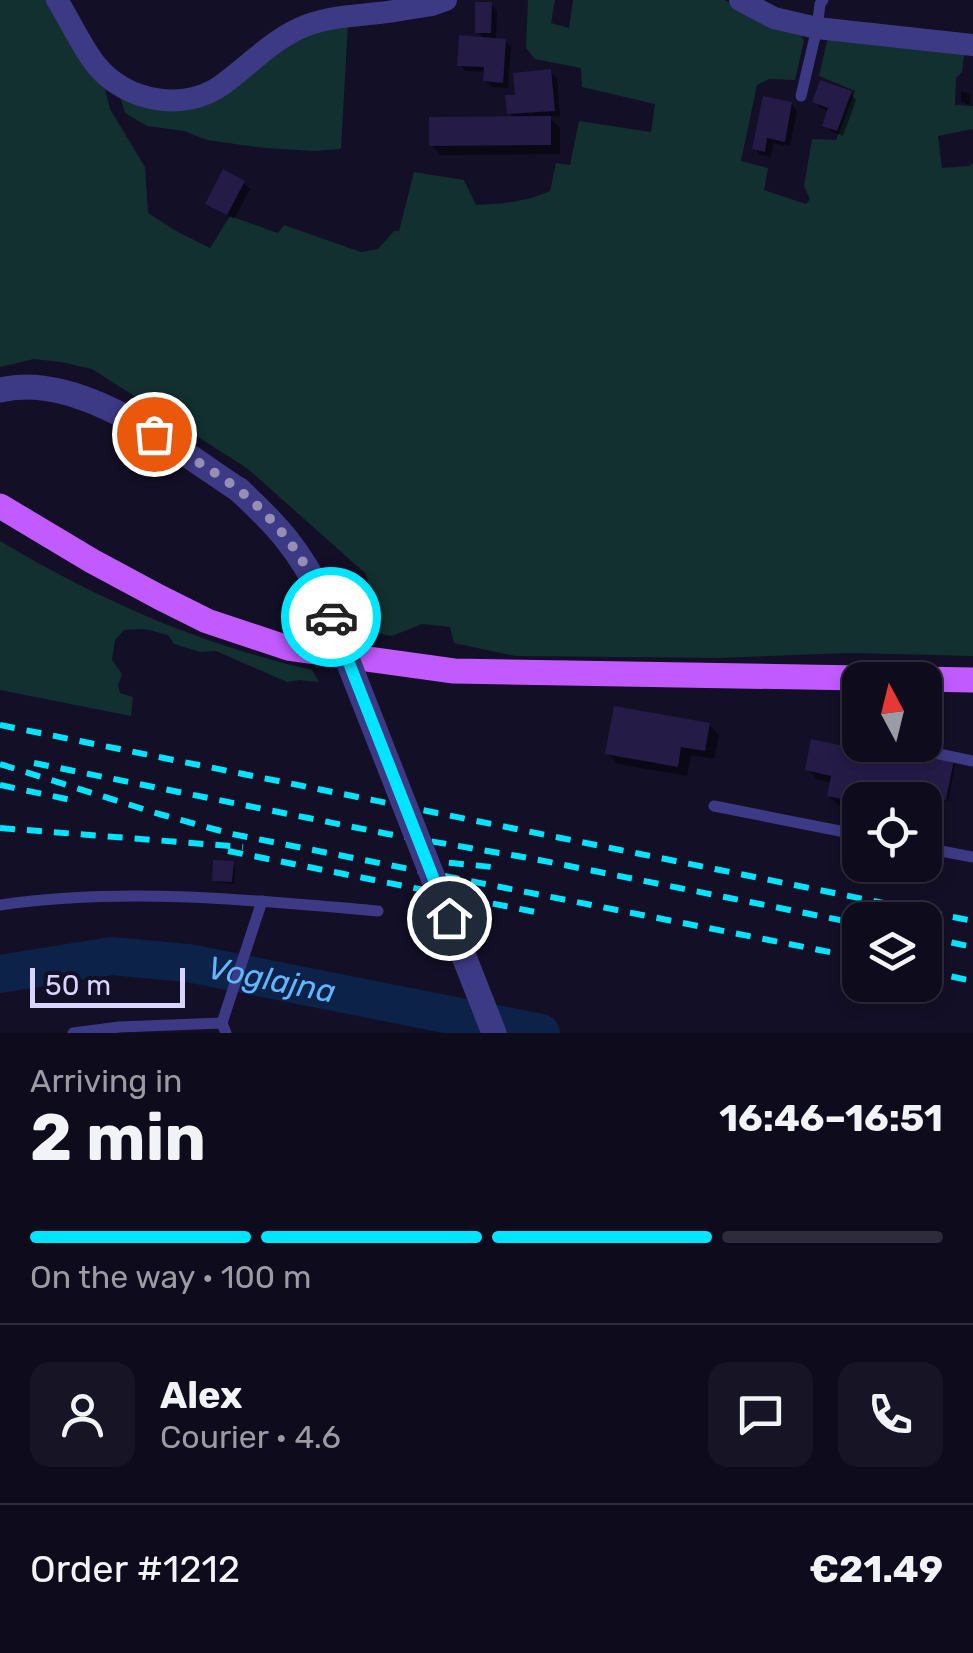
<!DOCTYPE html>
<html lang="en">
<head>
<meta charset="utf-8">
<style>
  :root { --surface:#0e0b1c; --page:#171425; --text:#f1f3f6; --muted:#9b9ba3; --line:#2e2b3b; --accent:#00e5ff }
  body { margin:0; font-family:Rubik,sans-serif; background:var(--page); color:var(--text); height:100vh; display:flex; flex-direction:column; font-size:38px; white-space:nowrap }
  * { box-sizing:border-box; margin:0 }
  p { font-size:32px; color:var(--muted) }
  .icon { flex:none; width:55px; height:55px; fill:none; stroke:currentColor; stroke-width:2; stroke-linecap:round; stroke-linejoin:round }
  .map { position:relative; height:1033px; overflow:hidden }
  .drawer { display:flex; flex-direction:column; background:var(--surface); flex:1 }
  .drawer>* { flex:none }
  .needle { width:65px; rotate:353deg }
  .buttons { position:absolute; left:842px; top:662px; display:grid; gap:20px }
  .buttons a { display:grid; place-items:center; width:100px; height:100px; border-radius:20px; background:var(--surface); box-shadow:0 5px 15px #0003,0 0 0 2px var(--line); font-size:50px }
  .scale { position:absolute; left:30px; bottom:25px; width:155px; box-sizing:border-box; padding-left:10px; border:5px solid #d9d4ff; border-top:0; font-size:28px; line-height:35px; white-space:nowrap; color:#d9d4ff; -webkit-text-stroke:8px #130f26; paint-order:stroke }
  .pin { position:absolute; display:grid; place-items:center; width:85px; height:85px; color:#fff; margin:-42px; border:5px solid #fff; border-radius:50%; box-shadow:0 2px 10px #0007 }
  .courier { position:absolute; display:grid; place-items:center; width:100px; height:100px; margin:-50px; border:8px solid #00e5ff; border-radius:50%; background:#fff; color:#222; box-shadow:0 2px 12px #0007 }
  .head em { font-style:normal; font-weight:700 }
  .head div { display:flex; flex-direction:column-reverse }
  .head { display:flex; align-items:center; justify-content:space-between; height:170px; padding:0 30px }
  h1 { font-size:65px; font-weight:700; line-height:75px }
  .bar { display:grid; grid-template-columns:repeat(4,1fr); gap:15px 10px; align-content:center; height:120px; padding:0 30px }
  .bar i { height:12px; border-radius:8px; background:var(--line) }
  .bar .on { background:var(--accent) }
  .bar p { grid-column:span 4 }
  .line { display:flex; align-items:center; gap:25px; padding:0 30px; border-top:2px solid var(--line) }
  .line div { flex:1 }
  .round { display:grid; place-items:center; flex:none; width:105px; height:105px; border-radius:20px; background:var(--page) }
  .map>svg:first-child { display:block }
  .green { fill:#12302f }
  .shadow { fill:#0007 }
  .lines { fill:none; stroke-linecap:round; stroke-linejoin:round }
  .river { stroke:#0c2248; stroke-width:38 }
  .building { fill:#241b47 }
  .service { stroke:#3d3a85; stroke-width:11 }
  .minor { stroke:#3d3a85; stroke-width:22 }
  .tertiary { stroke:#3d3a85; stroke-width:25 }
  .primary { stroke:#c25bff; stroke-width:25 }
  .rail { stroke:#00e5ff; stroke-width:6; stroke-dasharray:15 12; stroke-linecap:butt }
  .tertiary-bridge { stroke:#3d3a85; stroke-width:25 }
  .done { stroke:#948fb3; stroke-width:10; stroke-dasharray:0 18 }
  .route { stroke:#00e5ff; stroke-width:12 }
  .labels { text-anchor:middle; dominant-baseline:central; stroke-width:8; stroke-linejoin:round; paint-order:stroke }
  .water-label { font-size:32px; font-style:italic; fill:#62b6ff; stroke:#130f26 }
</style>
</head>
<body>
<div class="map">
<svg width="973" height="1033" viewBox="0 0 973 1033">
  <rect width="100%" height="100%" fill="#130f26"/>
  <g class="green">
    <path d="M0,0h49l55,85 6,24 35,58 3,46 30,19 32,16 20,-32 48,17 6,-8 77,27 17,-3 16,-18h5l15,-59 50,8 12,25c26,-1 49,-3 74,-14l6,-28 14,2 9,-44 72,11 4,-28 -73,-17 -1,-19 -46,-9 -9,-11 2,-48h27l-4,23 18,5 4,-28h151l47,22 27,6 6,13 -9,39 -26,-1 -12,6 -16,76 27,7 -4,22 42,14 4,-5 -6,-13 8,-47 24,1 19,-49 -36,-15 9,-39 137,12 -3,23 -6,6 -1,27 18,1v23l-35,7 4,32 28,-2 3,-3v493l-123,-3 -132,5 -203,-2 -61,-13 -4,-16 -28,-3 -30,12 -27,-5 5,-37 -4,-20 -118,-105 -156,-100 -31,-7 -27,-3 -34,8z"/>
    <path d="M348,24l-7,125 -27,2 -50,-3 -57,-8 -23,-9 -37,-5 -22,-13 -5,-16 90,7 15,-8 7,-9 78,-57z"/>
    <path d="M0,541c99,59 199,103 312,129l7,12 -20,-2 -12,2 -71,-31 -16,1 -26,-8 -6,-9 -23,-6 -21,1 -9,10 -3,20 10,14 -4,12 2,7 13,4 -2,19 -131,-26z"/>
  </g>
  <g class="shadow">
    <path d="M491,4l6,7 -1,29 9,1 6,6 -3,41 -16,-1 -7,-7 1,-8 -20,-1 -7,-6 26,-25 -7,-8z"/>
    <path d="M550,72l7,6 3,38 -11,1 11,11v26l-119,1 -10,-10 84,-26 -6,-6 9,-16z"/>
    <path d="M961,91l9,3v11l-9,-3z"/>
    <path d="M850,93l6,7 -13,36 -12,-5 -6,-6 5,-14 -9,-3 -6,-7z"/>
    <path d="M791,104l6,7 -7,35 -17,-3 -2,14 -10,-2 -6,-6z"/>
    <path d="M244,183l6,6 -16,30 -19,-10 -7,-6z"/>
    <path d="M709,725l10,10 -5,24 -23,-4 -4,21 -69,-12 -10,-10z"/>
    <path d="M867,745l89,15 -8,41 -86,-19 13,13 -1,5h-14v10l-21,-4 -10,-10 3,-13 -15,-4 -10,-10 55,-17z"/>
    <path d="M233,864l2,2 -1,18 -17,-2 -2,-2z"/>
  </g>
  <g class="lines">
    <path class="river" id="s1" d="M0,974l112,-18 76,7 353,70"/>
  </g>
  <g class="building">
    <path d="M475,2h17l-1,31h-16z"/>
    <path d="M459,35l47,4 -3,44 -20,-2 1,-14 -27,-1z"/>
    <path d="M551,69l4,42 -48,3 -2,-19h10l-2,-22z"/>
    <path d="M820,80l32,11 -15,40 -15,-5 6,-18 -16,-6z"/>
    <path d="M763,96l29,6 -7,40 -18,-4 -2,14 -13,-3z"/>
    <path d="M551,116v29l-122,1v-29z"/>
    <path d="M223,169l22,12 -18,34 -22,-11z"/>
    <path d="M614,706l96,17 -5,28 -24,-4 -3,20 -73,-13z"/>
    <path d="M811,739l52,11 1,-5h45l46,10 -9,45 -80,-17 -6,20 -33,-7 4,-20 -26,-6z"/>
    <path d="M213,860l21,1 -2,21 -20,-1z"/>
  </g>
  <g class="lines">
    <g class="service">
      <path d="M801,96l16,-68 3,-24 3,-4"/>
      <path d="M854,678l-3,50 9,9"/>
      <path d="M896,745l77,16"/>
      <path d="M714,806l146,29"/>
      <path d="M925,848l48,9"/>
      <path d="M0,905c125,-18 253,-5 378,6"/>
      <path d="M73,1033l46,-6 103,-4"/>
      <path d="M226,1033l-4,-10 40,-122"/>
    </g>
    <g class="minor">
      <path d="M57,0c12,19 27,51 40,66 30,36 87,46 125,19 25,-18 46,-41 74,-55 26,-13 55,-14 83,-17 18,-2 36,-6 53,-8l14,-5"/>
      <path d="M740,0l34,18 43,10 156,17"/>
    </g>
    <path class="tertiary" d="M0,390c80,-19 175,58 239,100"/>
    <path class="primary" d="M0,506l92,55 67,36 48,24 81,27 166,23 519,9"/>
    <g class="rail">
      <path d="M0,725l973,196"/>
      <path d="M34,763l354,71 141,24 331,66"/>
      <path d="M0,764l159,50 73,20 628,124"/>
      <path d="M0,785l76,16"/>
      <path d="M0,828l243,19"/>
      <path d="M228,851l312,62"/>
      <path d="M422,860l80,8"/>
      <path d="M925,937l48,10"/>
      <path d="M925,971l48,10"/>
    </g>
    <path class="tertiary-bridge" d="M239,490c40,37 61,61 85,110l170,433"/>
  </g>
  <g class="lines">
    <path class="done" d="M154,434c28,19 59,36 85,56 43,34 72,78 92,127"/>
    <path class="route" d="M331,617l118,301"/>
  </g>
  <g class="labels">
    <g class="water-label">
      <text stroke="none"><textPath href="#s1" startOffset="275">Voglajna</textPath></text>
    </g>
  </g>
</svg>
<div class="buttons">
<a><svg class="needle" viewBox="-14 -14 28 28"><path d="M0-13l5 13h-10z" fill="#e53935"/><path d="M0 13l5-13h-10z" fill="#9b9ba3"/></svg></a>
<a><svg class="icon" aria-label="locate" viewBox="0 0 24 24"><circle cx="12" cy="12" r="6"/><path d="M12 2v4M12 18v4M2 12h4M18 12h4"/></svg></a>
<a><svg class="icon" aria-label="layers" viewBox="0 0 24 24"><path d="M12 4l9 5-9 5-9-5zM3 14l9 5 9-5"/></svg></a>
</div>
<div class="scale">50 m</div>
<div class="pin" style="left:154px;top:434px;background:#ea580c"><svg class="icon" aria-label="bag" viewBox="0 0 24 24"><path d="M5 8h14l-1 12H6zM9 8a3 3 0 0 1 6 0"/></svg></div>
<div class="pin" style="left:449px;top:918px;background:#1f2937"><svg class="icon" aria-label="home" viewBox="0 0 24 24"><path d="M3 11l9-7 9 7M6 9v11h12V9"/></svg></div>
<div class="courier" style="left:331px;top:617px"><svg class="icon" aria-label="car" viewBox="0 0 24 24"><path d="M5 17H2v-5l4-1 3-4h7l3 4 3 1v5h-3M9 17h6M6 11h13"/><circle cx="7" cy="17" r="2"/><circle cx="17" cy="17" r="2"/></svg></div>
</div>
<section class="drawer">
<div class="head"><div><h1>2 min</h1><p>Arriving in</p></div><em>16:46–16:51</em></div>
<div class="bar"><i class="on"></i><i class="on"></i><i class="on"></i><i></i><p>On the way · 100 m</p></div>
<div class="line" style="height:180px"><a class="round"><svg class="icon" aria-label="person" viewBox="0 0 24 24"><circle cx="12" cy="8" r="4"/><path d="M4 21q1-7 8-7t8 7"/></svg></a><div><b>Alex</b><p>Courier · 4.6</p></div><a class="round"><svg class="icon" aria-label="chat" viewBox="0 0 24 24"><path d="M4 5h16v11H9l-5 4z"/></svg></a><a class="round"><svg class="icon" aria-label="phone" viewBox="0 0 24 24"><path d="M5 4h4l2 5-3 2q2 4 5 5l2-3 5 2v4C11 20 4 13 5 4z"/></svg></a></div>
<div class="line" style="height:130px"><div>Order #1212</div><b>€21.49</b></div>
</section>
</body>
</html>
